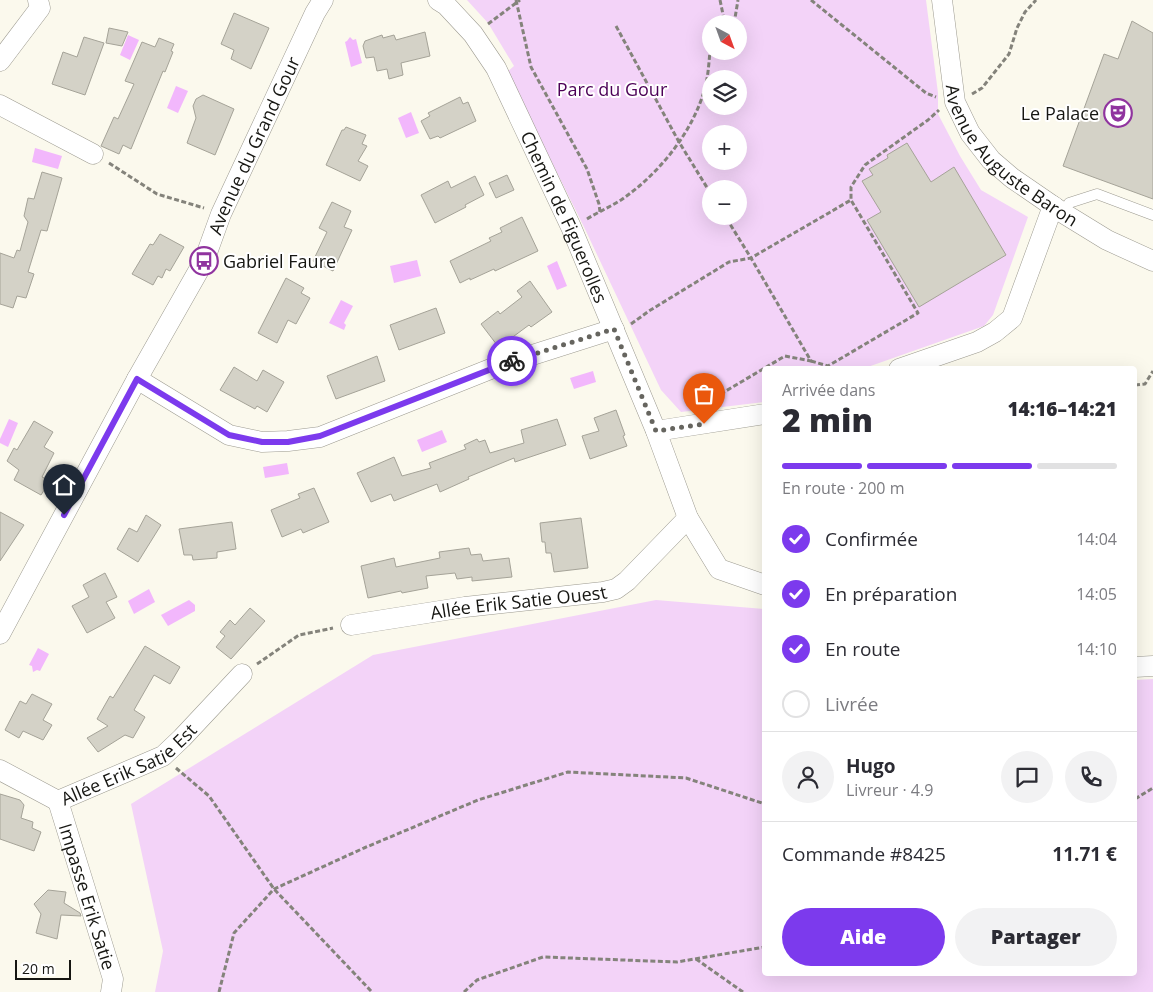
<!DOCTYPE html>
<html lang="fr">
<head>
<meta charset="utf-8">
<style>
  :root { --surface:#fff; --page:#f2f2f3; --text:#2b2b33; --muted:#7c7c81; --line:#e1e1e2; --accent:#7c3aed }
  body { margin:0; font-family:"Open Sans",sans-serif; background:var(--page); color:var(--text); height:100vh; display:flex; flex-direction:column; font-size:19px; white-space:nowrap }
  * { box-sizing:border-box; margin:0 }
  p { font-size:16px; color:var(--muted) }
  .icon { flex:none; width:28px; height:28px; fill:none; stroke:currentColor; stroke-width:2; stroke-linecap:round; stroke-linejoin:round }
  .map { position:relative; flex:1; overflow:hidden }
  .sheet { position:absolute; left:762px; top:366px; width:375px; height:610px; display:flex; flex-direction:column; background:var(--surface); border-radius:5px; box-shadow:0 5px 20px #0002 }
  .sheet>* { flex:none }
  .needle { width:32px; rotate:139deg }
  .fabs { position:absolute; left:702px; top:15px; display:grid; gap:10px }
  .fabs a { display:grid; place-items:center; width:45px; height:45px; border-radius:50%; background:var(--surface); box-shadow:0 5px 20px #0002; font-size:25px }
  .scale { position:absolute; left:15px; bottom:12px; width:56px; box-sizing:border-box; padding-left:5px; border:2px solid #161612; border-top:0; font-size:14px; line-height:18px; white-space:nowrap; color:#161612; -webkit-text-stroke:4px #fff; paint-order:stroke }
  .pin { position:absolute; display:grid; place-items:center; width:42px; height:42px; color:#fff; margin:-51px -21px; border-radius:50% 50% 50% 0; rotate:-45deg; box-shadow:0 0 5px #0007 }
  .pin .icon { rotate:45deg }
  .courier { position:absolute; display:grid; place-items:center; width:50px; height:50px; margin:-25px; border:4px solid #7c3aed; border-radius:50%; background:#fff; color:#222; box-shadow:0 1px 6px #0007 }
  .summary em { font-style:normal; font-weight:800 }
  .summary div { display:flex; flex-direction:column-reverse }
  .summary { display:flex; align-items:center; justify-content:space-between; height:85px; padding:0 20px }
  h1 { font-size:32px; font-weight:800; line-height:38px }
  .bar { display:grid; grid-template-columns:repeat(4,1fr); gap:8px 5px; align-content:center; height:60px; padding:0 20px }
  .bar i { height:6px; border-radius:4px; background:var(--line) }
  .bar .active { background:var(--accent) }
  .bar p { grid-column:span 4 }
  .line { display:flex; align-items:center; gap:12px; padding:0 20px; border-top:1px solid var(--line) }
  .line div { flex:1 }
  .round { display:grid; place-items:center; flex:none; width:52px; height:52px; border-radius:26px; background:var(--page) }
  ol { padding:0 20px; list-style:none }
  li { display:flex; align-items:center; gap:15px; height:55px }
  li p { margin-inline-start:auto }
  li .icon { padding:5px; border-radius:50%; background:var(--accent); color:#fff; stroke-width:4 }
  li:last-child { color:var(--muted) }
  li i { width:28px; height:28px; border:2px solid var(--line); border-radius:50% }
  .primary-button { display:flex; gap:10px; margin-top:auto; padding:10px 20px }
  .primary-button a { flex:1; height:58px; border-radius:30px; background:var(--accent); color:#fff; font-size:20px; font-weight:800; line-height:58px; text-align:center }
  .primary-button a+a { background:var(--page); color:var(--text) }
  .map>svg:first-child { display:block }
  .green { fill:#f3d3f8; fill-rule:evenodd }
  .water { fill:#f2b7fc }
  .building { fill:#d4d2c7; stroke:#a5a398 }
  .lines { fill:none; stroke-linecap:round; stroke-linejoin:round }
  .lane-casing { stroke:#9c9a90; stroke-width:11 }
  .street-casing { stroke:#9c9a90; stroke-width:21 }
  .path { stroke:#84837b; stroke-width:3; stroke-dasharray:5 2.5; stroke-linecap:butt }
  .lane { stroke:#fff; stroke-width:10 }
  .street { stroke:#fff; stroke-width:20 }
  .done { stroke:#66655f; stroke-width:5; stroke-dasharray:0 9 }
  .route { stroke:#7c3aed; stroke-width:6 }
  .labels { text-anchor:middle; dominant-baseline:central; stroke-width:4; stroke-linejoin:round; paint-order:stroke }
  .park-label { font-size:18px; fill:#4c0057; stroke:#fff }
  .poi-label { font-size:18px; fill:#161612; stroke:#fff; text-anchor:end }
  .street-label { font-size:18px; fill:#161612; stroke:#fff }
</style>
</head>
<body>
<div class="map">
<svg width="1153" height="992" viewBox="0 0 1153 992">
  <rect width="100%" height="100%" fill="#fbf9ed"/>
  <g class="green">
    <path d="M467,0h459l12,93v21l22,42 21,34 47,27 -35,98 -9,11 -122,43h-97v33l-84,10 -20,-22 -77,-163 -77,-155 7,-6 -26,-43zM711,24h28v27h-28zM711,79h28v27h-28zM711,134h28v27h-28zM711,189h28v27h-28z"/>
    <path d="M656,600l109,9v365h370v-294l18,-1v313h-998l8,-41 -32,-147 242,-149z"/>
  </g>
  <g class="water">
    <path d="M128,35l11,5 -9,20 -10,-5z"/>
    <path d="M350,37l3,3 3,-1 6,24 -11,4 -6,-25 2,-1z"/>
    <path d="M176,86l12,5 -10,22 -11,-5z"/>
    <path d="M411,112l8,21 -13,5 -8,-20z"/>
    <path d="M35,148l27,8 -4,13 -26,-7z"/>
    <path d="M417,260l4,16 -27,7 -4,-17z"/>
    <path d="M557,261l10,25 -10,4 -10,-24z"/>
    <path d="M341,300l12,6 -9,17 2,2 -2,5 -15,-7z"/>
    <path d="M593,371l3,11 -22,7 -4,-11z"/>
    <path d="M9,419l9,4 -10,24 -8,-4v-4z"/>
    <path d="M442,430l5,12 -25,10 -5,-12z"/>
    <path d="M287,463l2,11 -24,4 -2,-11z"/>
    <path d="M149,589l6,13 -21,12 -6,-13z"/>
    <path d="M189,600l6,5v6l-27,15 -7,-11z"/>
    <path d="M38,648l11,6 -9,17 -3,-1 -4,2 -1,-6 -3,-1z"/>
  </g>
  <g class="building">
    <path d="M234,13l35,15 -18,41 -20,-10 3,-9 -13,-6z"/>
    <path d="M1132,21l21,12v166l-90,-33 41,-112 14,5z"/>
    <path d="M109,28l19,4 -6,14 -16,-3z"/>
    <path d="M425,32l5,24 -29,7 2,12 -14,4 -2,-10 -10,2 -3,-14 -8,1 -3,-12 2,-5 17,-6 1,3 11,-3 2,5z"/>
    <path d="M84,37l20,6 -19,52 -33,-11 11,-32 14,5z"/>
    <path d="M159,38l15,6 -3,7 2,1 -8,20 -2,-1 -32,78 -8,-4 -4,9 -18,-8 13,-29 4,2 16,-35 -9,-3 17,-39 13,5z"/>
    <path d="M203,95l31,14 -19,46 -28,-12 9,-25 -3,-12 3,-7z"/>
    <path d="M460,97l3,7 5,-2 8,19 -36,17 -2,-2 -8,3 -9,-18 9,-5 -2,-3z"/>
    <path d="M346,127l20,8 -4,9 5,2 -9,15 10,5 -8,15 -34,-16 16,-35h2z"/>
    <path d="M907,143l24,39 23,-15 52,88 -87,52 -52,-87 14,-8 -19,-31 11,-6 -4,-6 19,-11 -1,-3z"/>
    <path d="M42,172l20,6 -15,53 -6,-1 -13,42 6,2 -8,24 -9,-2 -4,12 -13,-4v-51l14,5 3,-8 3,1 8,-29 -4,-6 4,-18 6,1z"/>
    <path d="M507,175l7,15 -18,8 -7,-15z"/>
    <path d="M475,176l9,19 -19,10 1,2 -31,16 -14,-28 27,-14 3,7z"/>
    <path d="M332,202l19,9 -7,16 8,3 -19,41 -20,-10 14,-29 -8,-4z"/>
    <path d="M522,217l16,34 -43,20 -1,-2 -24,11v-2l-10,5 -10,-22 41,-20 -2,-3 13,-6 -2,-4z"/>
    <path d="M160,234l24,13 -14,24 -4,-2 -4,9 -4,-2 -5,9 -21,-11 18,-30 3,1z"/>
    <path d="M286,278l18,10 -3,5 9,5 -14,26 -8,-4 -11,23 -19,-10z"/>
    <path d="M530,281l22,31 -21,15 -2,-2 -23,17 -2,-2 -7,5 -16,-21 17,-13 2,3 22,-17 -5,-6z"/>
    <path d="M436,308l9,25 -46,17 -9,-25z"/>
    <path d="M377,356l8,25 -49,18 -9,-23z"/>
    <path d="M234,367l23,14 6,-11 21,12 -17,30 -10,-6 -2,3 -35,-19z"/>
    <path d="M616,410l9,25 -2,1 4,10 -37,13 -8,-23 17,-5 -5,-13z"/>
    <path d="M557,419l9,26 -51,17 -1,-4 -46,19 1,2 -29,13 -3,-8 -43,17 -3,-7 -20,8 -14,-29 37,-16 8,19 29,-8 -2,-5 37,-14 -2,-4 13,-6 2,3 6,-2 5,13 34,-10 -3,-13z"/>
    <path d="M34,421l19,11 -9,15 10,6 -12,24 8,4 -9,14 -27,-15 5,-10 -12,-9 7,-13 3,2z"/>
    <path d="M314,488l15,34 -26,11 -2,-4 -19,8 -11,-27 29,-12 -2,-4z"/>
    <path d="M0,512l24,13 -24,36z"/>
    <path d="M146,515l15,10 -23,37 -21,-13 12,-21 8,4z"/>
    <path d="M581,518l7,50 -34,4 -3,-19h-5l-1,-11h-3l-2,-19z"/>
    <path d="M232,522l4,27 -19,3v6l-24,2 -1,-5h-8l-5,-26z"/>
    <path d="M469,548l2,7 10,-1 2,7 26,-3 3,19 -40,4v-4l-15,2 -2,-6 -29,3 2,12 -26,5 -1,-2 -33,7 -7,-32 33,-8 2,9 44,-9 -1,-6z"/>
    <path d="M105,573l12,24 -11,5 9,16 -28,15 -15,-27 17,-9 -6,-12z"/>
    <path d="M250,608l15,13 -34,38 -15,-12 9,-11 -5,-4 10,-12 5,5z"/>
    <path d="M145,646l35,21 -10,17 -16,-9 -20,35 11,7 -12,21 -8,-3 -27,17 -11,-14 21,-12 -11,-7 13,-23 3,2z"/>
    <path d="M32,694l20,10 -9,16 9,5 -9,15 -20,-9 -4,7 -14,-8 15,-29 6,3z"/>
    <path d="M0,794l20,6 4,5 -3,13 12,4 -1,6 9,4 -7,19 -34,-12z"/>
    <path d="M48,890l18,2 -2,11 16,10 1,3 -20,-1 -4,24 -21,-6 5,-19 -7,-10z"/>
  </g>
  <g class="lines">
    <defs>
      <path id="lane" d="M1063,213l6,-10 28,-9 56,21"/>
      <g id="street">
        <path id="s1" d="M438,0l8,5 27,29 23,34 75,159 85,204 32,87 31,51 46,16"/>
        <path id="s2" d="M942,0l13,102 15,31 21,27 21,18 51,35 44,27 46,21"/>
        <path d="M0,61l40,-53 -2,-8"/>
        <path d="M0,105l93,49"/>
        <path d="M899,369l78,-27 18,-10 17,-14 41,-112"/>
        <path d="M137,379l92,56 33,7 26,-1 32,-4 178,-71 116,-37"/>
        <path d="M656,431l109,-17"/>
        <path id="s3" d="M351,625l114,-18 138,-15 13,-3 11,-8 61,-63"/>
        <path id="s4" d="M0,634l137,-255 67,-118 17,-47 94,-201 8,-13"/>
        <path d="M1135,667l18,-1"/>
        <path id="s5" d="M0,770l58,31 105,-45 19,-18 60,-64"/>
        <path id="s6" d="M58,801l55,178 -2,13"/>
      </g>
    </defs>
    <use href="#lane" class="lane-casing"/>
    <use href="#street" class="street-casing"/>
    <g class="path">
      <path d="M516,0l15,67 56,102 12,35 1,8"/>
      <path d="M720,0l5,24"/>
      <path d="M811,0l115,93 10,4"/>
      <path d="M488,24l32,-24"/>
      <path d="M734,24l4,-24"/>
      <path d="M616,26l63,116 32,52"/>
      <path d="M972,94l10,-6 27,-34 8,-26 8,-16 11,-12"/>
      <path d="M109,163l48,31 47,14"/>
      <path d="M587,219c11,-7 23,-12 34,-19 38,-26 72,-68 84,-112 4,-15 4,-31 6,-46"/>
      <path d="M631,324l18,-13 80,-49 22,-4 -26,-42"/>
      <path d="M811,361l17,5 90,-53 -67,-113"/>
      <path d="M1135,385l10,-1 8,-13"/>
      <path d="M714,398l71,-42 26,5 -60,-103 100,-58v-13l14,-22 63,-45 11,-10"/>
      <path d="M257,664l42,-29 34,-7"/>
      <path d="M176,768l33,28 65,93 98,103"/>
      <path d="M1135,799l18,-11"/>
      <path d="M696,959l47,33"/>
      <path d="M219,992l15,-59 40,-44 90,-41 114,-48 90,-28 118,6 79,26"/>
      <path d="M464,992l13,-12 66,-23 134,5 88,-15"/>
    </g>
    <use href="#lane" class="lane"/>
    <use href="#street" class="street"/>
  </g>
  <g class="lines">
    <path class="done" d="M512,361l102,-32 42,102 48,-7"/>
    <path class="route" d="M64,515l73,-136 92,56 33,7h26l32,-6 192,-75"/>
  </g>
  <defs>
    <symbol id="theatre-ring" viewBox="-11 -11 22 22"><circle r="9.5" fill="#fff" stroke="#90349f" stroke-width="1.5"/><path d="M-5-5.5Q0-4 5-5.5V0Q5 5 0 6Q-5 5-5 0ZM-3.3-2.5H-1v1.5H-3.3ZM1-2.5H3.3v1.5H1ZM-2.8 1Q0 5.5 2.8 1Z" fill="#90349f"/></symbol>
    <symbol id="bus-ring" viewBox="-11 -11 22 22"><circle r="9.5" fill="#fff" stroke="#90349f" stroke-width="1.5"/><path d="M-5-6H5V4H4V6H2V4H-2V6H-4V4H-5ZM-3.5-4V0h7V-4ZM-3.5 1.2v1.5H-2V1.2ZM2 1.2v1.5H3.5V1.2Z" fill="#90349f"/></symbol>
  </defs>
  <g fill-rule="evenodd">
    <use href="#theatre-ring" x="1102" y="97" width="32" height="32"/>
    <use href="#bus-ring" x="188" y="245" width="32" height="32"/>
  </g>
  <g class="labels">
    <g class="park-label">
      <text x="612" y="89">Parc du Gour</text>
    </g>
    <g class="poi-label">
      <text x="1099" y="113">Le Palace</text>
      <text x="223" y="261" text-anchor="start">Gabriel Faure</text>
    </g>
    <g class="street-label">
      <text stroke="none"><textPath href="#s4" startOffset="551">Avenue du Grand Gour</textPath></text>
      <text stroke="none"><textPath href="#s2" startOffset="181">Avenue Auguste Baron</textPath></text>
      <text stroke="none"><textPath href="#s1" startOffset="254">Chemin de Figuerolles</textPath></text>
      <text stroke="none"><textPath href="#s3" startOffset="169">Allée Erik Satie Ouest</textPath></text>
      <text stroke="none"><textPath href="#s5" startOffset="146">Allée Erik Satie Est</textPath></text>
      <text stroke="none"><textPath href="#s6" startOffset="100">Impasse Erik Satie</textPath></text>
    </g>
  </g>
</svg>
<div class="fabs">
<a><svg class="needle" viewBox="-14 -14 28 28"><path d="M0-13l5 13h-10z" fill="#e53935"/><path d="M0 13l5-13h-10z" fill="#7c7c81"/></svg></a>
<a><svg class="icon" aria-label="layers" viewBox="0 0 24 24"><path d="M12 4l9 5-9 5-9-5zM3 14l9 5 9-5"/></svg></a>
<a>+</a>
<a>−</a>
</div>
<div class="scale">20 m</div>
<div class="pin" style="left:704px;top:424px;background:#ea580c"><svg class="icon" aria-label="bag" viewBox="0 0 24 24"><path d="M5 8h14l-1 12H6zM9 8a3 3 0 0 1 6 0"/></svg></div>
<div class="pin" style="left:64px;top:515px;background:#1f2937"><svg class="icon" aria-label="home" viewBox="0 0 24 24"><path d="M3 11l9-7 9 7M6 9v11h12V9"/></svg></div>
<div class="courier" style="left:512px;top:361px"><svg class="icon" aria-label="bike" viewBox="0 0 24 24"><circle cx="6" cy="16" r="4"/><circle cx="18" cy="16" r="4"/><path d="M6 16l4-8h5l3 8M10 8l3 8H6M13 5h3"/></svg></div>
<section class="sheet">
<div class="summary"><div><h1>2 min</h1><p>Arrivée dans</p></div><em>14:16–14:21</em></div>
<div class="bar"><i class="active"></i><i class="active"></i><i class="active"></i><i></i><p>En route · 200 m</p></div>
<ol>
<li><svg class="icon" aria-label="check" viewBox="0 0 24 24"><path d="M5 12l5 5 9-10"/></svg>Confirmée<p>14:04</p></li>
<li><svg class="icon" aria-label="check" viewBox="0 0 24 24"><path d="M5 12l5 5 9-10"/></svg>En préparation<p>14:05</p></li>
<li><svg class="icon" aria-label="check" viewBox="0 0 24 24"><path d="M5 12l5 5 9-10"/></svg>En route<p>14:10</p></li>
<li><i></i>Livrée</li>
</ol>
<div class="line" style="height:90px"><a class="round"><svg class="icon" aria-label="person" viewBox="0 0 24 24"><circle cx="12" cy="8" r="4"/><path d="M4 21q1-7 8-7t8 7"/></svg></a><div><b>Hugo</b><p>Livreur · 4.9</p></div><a class="round"><svg class="icon" aria-label="chat" viewBox="0 0 24 24"><path d="M4 5h16v11H9l-5 4z"/></svg></a><a class="round"><svg class="icon" aria-label="phone" viewBox="0 0 24 24"><path d="M5 4h4l2 5-3 2q2 4 5 5l2-3 5 2v4C11 20 4 13 5 4z"/></svg></a></div>
<div class="line" style="height:65px"><div>Commande #8425</div><b>11.71 €</b></div>
<div class="primary-button"><a>Aide</a><a>Partager</a></div>
</section>
</div>
</body>
</html>
